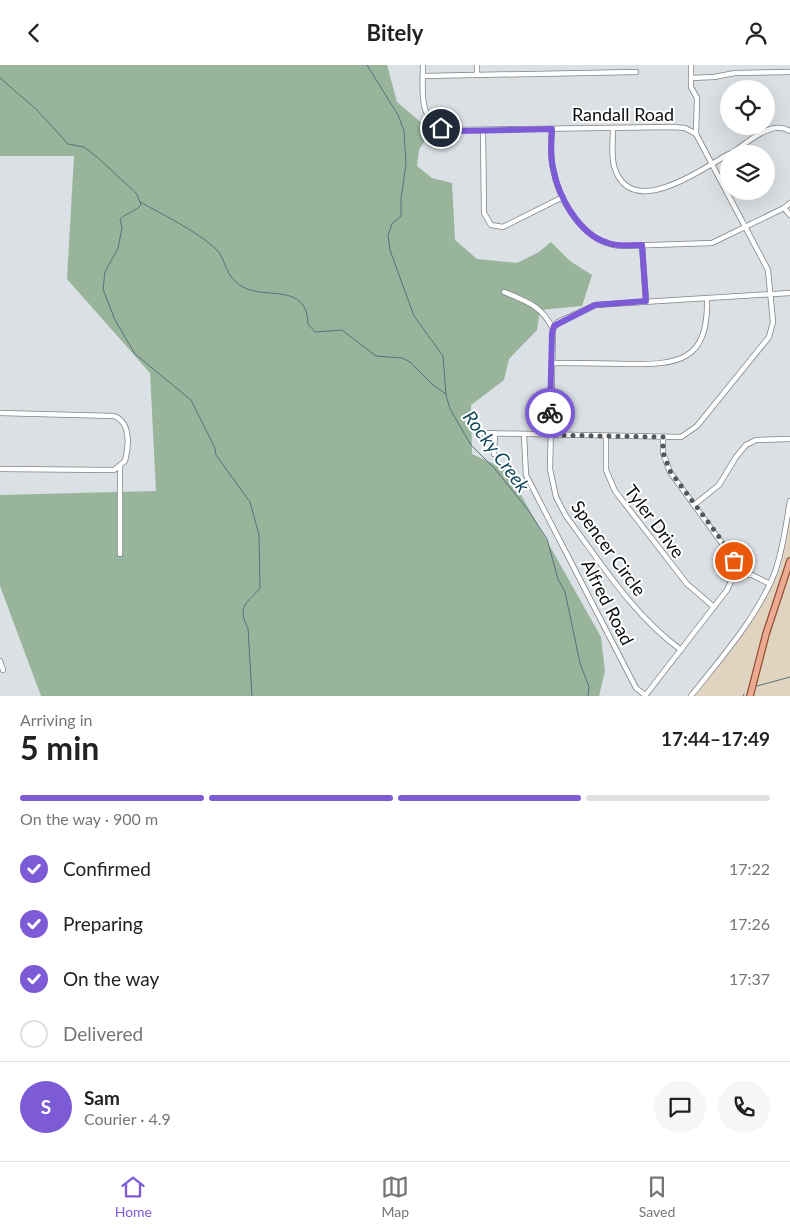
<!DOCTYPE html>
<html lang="en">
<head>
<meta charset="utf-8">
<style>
  :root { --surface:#fff; --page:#f6f6f6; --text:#222; --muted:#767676; --line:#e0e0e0; --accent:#7d5bd6 }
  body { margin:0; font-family:Lato,sans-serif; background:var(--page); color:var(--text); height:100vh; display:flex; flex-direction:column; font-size:19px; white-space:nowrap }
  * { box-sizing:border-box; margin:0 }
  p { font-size:16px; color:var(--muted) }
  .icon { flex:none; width:28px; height:28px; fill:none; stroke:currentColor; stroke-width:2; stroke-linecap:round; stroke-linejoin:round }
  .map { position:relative; height:631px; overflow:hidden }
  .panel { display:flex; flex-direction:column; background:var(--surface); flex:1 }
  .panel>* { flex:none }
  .buttons { position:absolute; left:720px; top:15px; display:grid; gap:10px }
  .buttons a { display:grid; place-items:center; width:55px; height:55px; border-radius:50%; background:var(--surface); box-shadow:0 5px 20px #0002; font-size:25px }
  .pin { position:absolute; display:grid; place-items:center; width:42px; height:42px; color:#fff; margin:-21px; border:2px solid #fff; border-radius:50%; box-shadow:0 1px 5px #0007 }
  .courier { position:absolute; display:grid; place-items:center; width:50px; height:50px; margin:-25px; border:4px solid #7d5bd6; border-radius:50%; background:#fff; color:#222; box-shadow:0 1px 6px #0007 }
  .overview em { font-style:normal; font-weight:700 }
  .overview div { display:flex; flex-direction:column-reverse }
  .overview { display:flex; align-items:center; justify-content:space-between; height:85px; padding:0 20px }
  h1 { font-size:32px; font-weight:700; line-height:38px }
  .bar { display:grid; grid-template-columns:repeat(4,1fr); gap:8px 5px; align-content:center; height:60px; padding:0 20px }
  .bar i { height:6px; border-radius:4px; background:var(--line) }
  .bar .current { background:var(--accent) }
  .bar p { grid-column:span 4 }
  .line { display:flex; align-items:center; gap:12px; padding:0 20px; border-top:1px solid var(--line) }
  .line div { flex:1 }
  .round { display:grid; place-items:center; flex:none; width:52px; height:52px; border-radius:26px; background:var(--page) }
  ol { padding:0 20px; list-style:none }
  li { display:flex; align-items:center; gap:15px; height:55px }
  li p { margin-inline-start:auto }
  li .icon { padding:5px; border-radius:50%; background:var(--accent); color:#fff; stroke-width:4 }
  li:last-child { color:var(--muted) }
  li i { width:28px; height:28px; border:2px solid var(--line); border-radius:50% }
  header { display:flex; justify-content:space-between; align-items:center; height:65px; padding:0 20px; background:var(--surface); font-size:22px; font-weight:700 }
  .dock { display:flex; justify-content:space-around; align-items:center; height:70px; border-top:1px solid var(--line); background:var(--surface); font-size:14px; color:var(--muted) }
  .dock a { display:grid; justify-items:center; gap:2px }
  .dock .current { color:var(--accent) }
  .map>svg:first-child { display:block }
  .commercial { fill:#e0d3c0 }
  .forest { fill:#98b59c }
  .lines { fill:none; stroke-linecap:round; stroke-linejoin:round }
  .stream { stroke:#57717d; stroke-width:1 }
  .minor-casing { stroke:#7e8387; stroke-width:6 }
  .major-casing { stroke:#944f34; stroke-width:8 }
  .minor { stroke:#fff; stroke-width:4.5 }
  .major { stroke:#ebaa92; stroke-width:5.5 }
  .done { stroke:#535759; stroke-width:5; stroke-dasharray:0 9 }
  .route { stroke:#7d5bd6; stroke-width:6 }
  .labels { text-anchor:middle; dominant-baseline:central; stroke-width:4; stroke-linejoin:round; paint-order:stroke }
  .street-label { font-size:18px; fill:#0b0d0e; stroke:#fff }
  .water-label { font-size:19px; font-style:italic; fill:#13485a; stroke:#fff }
</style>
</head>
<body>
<header><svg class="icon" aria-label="back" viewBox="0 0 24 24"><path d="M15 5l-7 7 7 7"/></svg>Bitely<svg class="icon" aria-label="person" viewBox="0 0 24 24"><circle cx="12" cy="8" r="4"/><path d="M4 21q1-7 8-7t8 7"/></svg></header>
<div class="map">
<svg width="790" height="631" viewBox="0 0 790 631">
  <rect width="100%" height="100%" fill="#dae0e4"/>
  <path class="commercial" d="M790,454v177h-97l70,-93 18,-37z"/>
  <path class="forest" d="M0,0h387l10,37 34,29 -12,19 -2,16 15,12 20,5 3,57 22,19 40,4 22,-11 12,-10 19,19 22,14 -10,31 -42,4 -3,20 -28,29 -5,21 -33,25 1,49 35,16 94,167 4,34 -6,25h-558l-41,-110v-91l156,-4 -6,-118 -83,-94 7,-123h-74z"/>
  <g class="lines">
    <g class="stream">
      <path d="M367,0l31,50 6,16 2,33 -5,35v17l-9,8 -4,12 2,14 24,66 29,40 3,39 4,14 21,36 24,24 33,41 19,29 11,40 7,13 15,71 9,24 -1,9"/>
      <path d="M0,13l37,32 31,34 16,3 13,10 39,36 4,9c22,12 56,29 75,46 12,11 9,29 28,39 24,13 64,-5 65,37l7,8 27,-2 34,26 26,2 8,4 23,23 13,9"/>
      <path d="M140,137l1,3c-6,7 -15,8 -21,14l2,9 -4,20 -13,24 -2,17 12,31 20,34 56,46 24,48 1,7 34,47 9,33 1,53c-12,15 -24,17 -12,40l4,68"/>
      <path d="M757,621l33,-9"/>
      <path d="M743,631l1,-2"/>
    </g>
    <defs>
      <g id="minor">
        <path d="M423,0c0,24 -6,56 23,65l227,-3 12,1 11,6"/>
        <path d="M477,10v-10"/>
        <path d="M423,11l213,-4"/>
        <path d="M691,13l23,-1 21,-4 55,-1"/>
        <path d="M613,63c0,12 -2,26 1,38 16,56 87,3 115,-12"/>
        <path d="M552,64c-1,12 -2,26 1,39 6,34 32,77 70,78l89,-3 72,-35 6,-5"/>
        <path d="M483,65l1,83 7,12 12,2 60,-30"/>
        <path d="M730,89c17,-10 40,-35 60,-23"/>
        <path d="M784,143l6,7"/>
        <path d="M642,180l4,56"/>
        <path d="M504,227c22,9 38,14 49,37"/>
        <path d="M552,298c24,0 48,0 73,1 53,1 84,-2 82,-66"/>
        <path d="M0,348l114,3c17,6 15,30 11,45l-11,9 -114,-1"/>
        <path d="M478,368l203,4 16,-11 72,-89 4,-15 -5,-52 -72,-136 1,-36 -6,-11v-22"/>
        <path d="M524,370l2,40 110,213 9,7"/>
        <path d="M606,371v34l9,21 72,93 27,23"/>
        <path d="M494,389l1,-20"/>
        <path d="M694,440l25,-20 17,-28 10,-12 10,-5 34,-1"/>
        <path d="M120,489v-88"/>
        <path d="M735,508l17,2 18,9"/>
        <path d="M681,585c-48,-35 -80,-87 -115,-134l-10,-19 -6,-28 3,-140 5,-7 37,-17 195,-12"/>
        <path d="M0,596l3,9"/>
        <path d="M645,631l82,-106 8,-17 -3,-16 -62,-85 -7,-19v-16"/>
        <path d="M691,631c30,-38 66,-78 84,-124 8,-23 11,-47 15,-71"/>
      </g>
      <path id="major" d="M750,631l16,-62 24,-73"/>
    </defs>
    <use href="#minor" class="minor-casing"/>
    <use href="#major" class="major-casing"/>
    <use href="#minor" class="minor"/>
    <use href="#major" class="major"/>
  </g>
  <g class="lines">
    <path class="done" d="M550,348v22l113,2v16l7,18 61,82 3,8"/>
    <path class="route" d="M441,63l17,3 94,-2c-1,12 -2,26 1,39 5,28 26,67 55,75 11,4 23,2 34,2l4,56 -51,4 -41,21 -2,7 -2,80"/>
  </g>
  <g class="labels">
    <g class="street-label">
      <text x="623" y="49">Randall Road</text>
      <text transform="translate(655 456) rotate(53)">Tyler Drive</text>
      <text transform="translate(609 483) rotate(54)">Spencer Circle</text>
      <text transform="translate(608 537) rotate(63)">Alfred Road</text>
    </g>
    <g class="water-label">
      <text transform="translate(497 386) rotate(53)">Rocky Creek</text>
    </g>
  </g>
</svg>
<div class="buttons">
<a><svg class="icon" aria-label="locate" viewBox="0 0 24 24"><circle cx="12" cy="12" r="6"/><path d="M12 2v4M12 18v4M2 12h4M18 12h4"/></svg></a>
<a><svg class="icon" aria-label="layers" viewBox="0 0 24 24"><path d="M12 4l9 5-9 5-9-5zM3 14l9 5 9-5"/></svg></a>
</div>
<div class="pin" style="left:734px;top:496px;background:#ea580c"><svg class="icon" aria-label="bag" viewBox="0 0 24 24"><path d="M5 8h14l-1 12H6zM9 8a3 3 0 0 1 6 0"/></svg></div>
<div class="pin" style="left:441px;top:63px;background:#1f2937"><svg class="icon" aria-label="home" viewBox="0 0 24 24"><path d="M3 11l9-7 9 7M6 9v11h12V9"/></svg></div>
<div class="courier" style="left:550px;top:348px"><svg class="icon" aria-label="bike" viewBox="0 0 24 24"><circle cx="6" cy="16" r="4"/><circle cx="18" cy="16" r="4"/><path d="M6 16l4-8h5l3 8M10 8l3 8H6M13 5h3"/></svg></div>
</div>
<section class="panel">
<div class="overview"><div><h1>5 min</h1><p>Arriving in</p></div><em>17:44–17:49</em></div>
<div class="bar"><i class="current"></i><i class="current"></i><i class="current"></i><i></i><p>On the way · 900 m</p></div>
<ol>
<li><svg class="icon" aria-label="check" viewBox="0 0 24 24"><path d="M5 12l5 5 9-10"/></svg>Confirmed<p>17:22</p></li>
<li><svg class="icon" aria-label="check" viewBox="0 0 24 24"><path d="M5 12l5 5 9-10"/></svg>Preparing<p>17:26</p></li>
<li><svg class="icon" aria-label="check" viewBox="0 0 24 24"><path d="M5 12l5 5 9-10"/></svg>On the way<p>17:37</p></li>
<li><i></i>Delivered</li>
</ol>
<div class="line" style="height:90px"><b class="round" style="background:var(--accent);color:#fff">S</b><div><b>Sam</b><p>Courier · 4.9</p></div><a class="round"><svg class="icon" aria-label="chat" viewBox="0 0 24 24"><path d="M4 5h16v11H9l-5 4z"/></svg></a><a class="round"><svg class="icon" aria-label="phone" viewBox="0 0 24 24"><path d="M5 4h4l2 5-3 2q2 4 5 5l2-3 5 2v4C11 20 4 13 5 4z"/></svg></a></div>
</section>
<nav class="dock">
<a class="current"><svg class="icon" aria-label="home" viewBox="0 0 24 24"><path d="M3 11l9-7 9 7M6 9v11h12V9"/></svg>Home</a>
<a><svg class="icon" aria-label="map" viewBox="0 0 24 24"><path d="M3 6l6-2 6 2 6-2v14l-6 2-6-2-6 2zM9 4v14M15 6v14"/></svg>Map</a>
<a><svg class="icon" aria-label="saved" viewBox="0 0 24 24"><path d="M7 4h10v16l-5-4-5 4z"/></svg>Saved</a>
</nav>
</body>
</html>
